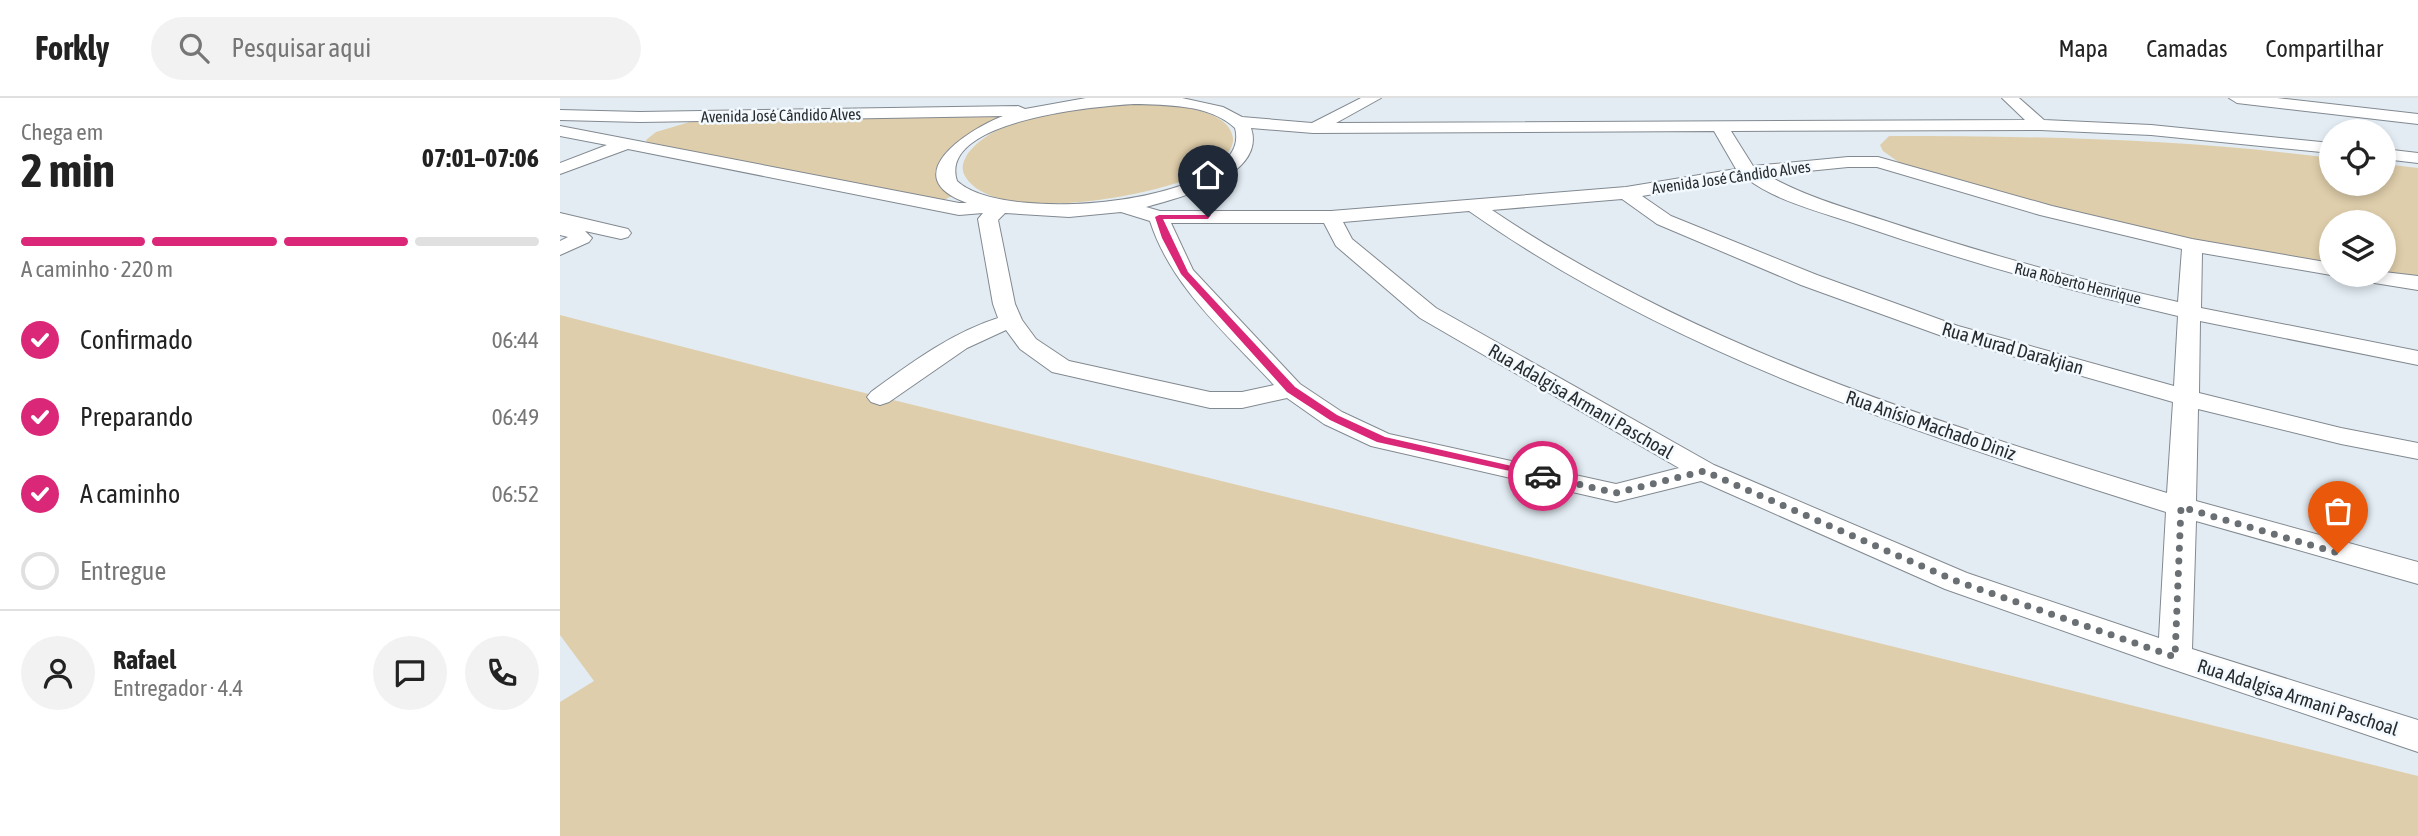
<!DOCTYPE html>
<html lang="pt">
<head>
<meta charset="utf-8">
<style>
  :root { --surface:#fff; --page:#f2f2f2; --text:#222; --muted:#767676; --line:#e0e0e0; --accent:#db2777 }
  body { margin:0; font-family:"Asap Condensed",sans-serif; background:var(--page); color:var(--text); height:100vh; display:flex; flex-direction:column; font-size:26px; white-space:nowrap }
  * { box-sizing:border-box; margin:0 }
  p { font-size:23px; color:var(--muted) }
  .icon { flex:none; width:38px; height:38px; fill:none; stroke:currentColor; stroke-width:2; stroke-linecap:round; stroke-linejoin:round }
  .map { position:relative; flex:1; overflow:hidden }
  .side { display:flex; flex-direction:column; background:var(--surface); width:560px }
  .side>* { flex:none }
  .controls { position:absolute; left:1759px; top:21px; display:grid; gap:14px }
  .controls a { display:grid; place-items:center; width:77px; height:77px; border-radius:50%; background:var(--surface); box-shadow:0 4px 10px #0003; font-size:35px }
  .pin { position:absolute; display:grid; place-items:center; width:60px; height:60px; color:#fff; margin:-72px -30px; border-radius:50% 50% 50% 0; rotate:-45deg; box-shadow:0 0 7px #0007 }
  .pin .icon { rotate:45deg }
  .courier { position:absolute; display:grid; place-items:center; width:70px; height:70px; margin:-35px; border:5px solid #db2777; border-radius:50%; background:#fff; color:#222; box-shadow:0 2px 9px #0007 }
  .head em { font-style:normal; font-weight:700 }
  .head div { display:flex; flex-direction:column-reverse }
  .head { display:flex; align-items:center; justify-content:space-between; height:119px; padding:0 21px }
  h1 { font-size:46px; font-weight:700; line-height:52px }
  .bar { display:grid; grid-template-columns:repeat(4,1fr); gap:10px 7px; align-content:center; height:84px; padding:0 21px }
  .bar i { height:9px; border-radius:5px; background:var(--line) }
  .bar .selected { background:var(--accent) }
  .bar p { grid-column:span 4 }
  .line { display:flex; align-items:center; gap:18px; padding:0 21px; border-top:2px solid var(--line) }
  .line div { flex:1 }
  .round { display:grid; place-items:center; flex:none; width:74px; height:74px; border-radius:37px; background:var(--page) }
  ol { padding:0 21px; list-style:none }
  li { display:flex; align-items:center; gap:21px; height:77px }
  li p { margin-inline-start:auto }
  li .icon { padding:7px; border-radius:50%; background:var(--accent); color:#fff; stroke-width:4 }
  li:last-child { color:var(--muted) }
  li i { width:38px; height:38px; border:4px solid var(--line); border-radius:50% }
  header { display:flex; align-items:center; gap:42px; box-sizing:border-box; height:98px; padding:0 35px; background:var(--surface); border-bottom:2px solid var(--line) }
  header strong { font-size:33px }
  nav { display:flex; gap:38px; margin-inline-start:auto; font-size:24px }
  .search { width:490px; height:63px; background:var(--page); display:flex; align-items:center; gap:18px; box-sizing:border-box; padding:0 24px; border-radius:38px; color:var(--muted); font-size:26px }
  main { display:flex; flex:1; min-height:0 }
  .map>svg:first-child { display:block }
  .green { fill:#dfceab }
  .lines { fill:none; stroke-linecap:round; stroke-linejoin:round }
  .minor-casing { stroke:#828990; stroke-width:2 }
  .minor { fill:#fff; fill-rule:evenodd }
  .route { fill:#db2777 }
  .done { stroke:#696f73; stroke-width:7; stroke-dasharray:0 12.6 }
  .labels { text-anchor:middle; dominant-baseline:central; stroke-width:5; stroke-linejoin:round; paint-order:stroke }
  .far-street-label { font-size:16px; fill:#282c2e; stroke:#f2f9ff }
  .street-label { font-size:19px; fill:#282c2e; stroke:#f2f9ff }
</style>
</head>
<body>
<header>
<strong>Forkly</strong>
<div class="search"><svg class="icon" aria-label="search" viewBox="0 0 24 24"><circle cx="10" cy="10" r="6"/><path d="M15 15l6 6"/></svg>Pesquisar aqui</div>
<nav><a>Mapa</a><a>Camadas</a><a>Compartilhar</a></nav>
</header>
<main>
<section class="side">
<div class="head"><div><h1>2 min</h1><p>Chega em</p></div><em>07:01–07:06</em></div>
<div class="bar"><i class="selected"></i><i class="selected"></i><i class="selected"></i><i></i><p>A caminho · 220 m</p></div>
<ol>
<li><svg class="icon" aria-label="check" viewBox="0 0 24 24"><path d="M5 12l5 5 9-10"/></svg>Confirmado<p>06:44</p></li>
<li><svg class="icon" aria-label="check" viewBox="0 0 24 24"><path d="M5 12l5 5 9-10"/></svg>Preparando<p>06:49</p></li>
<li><svg class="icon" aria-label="check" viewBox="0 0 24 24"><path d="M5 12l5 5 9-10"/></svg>A caminho<p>06:52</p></li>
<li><i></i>Entregue</li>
</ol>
<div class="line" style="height:126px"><a class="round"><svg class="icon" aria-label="person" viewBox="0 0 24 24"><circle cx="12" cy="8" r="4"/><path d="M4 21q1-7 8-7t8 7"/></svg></a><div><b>Rafael</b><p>Entregador · 4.4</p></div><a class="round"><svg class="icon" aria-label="chat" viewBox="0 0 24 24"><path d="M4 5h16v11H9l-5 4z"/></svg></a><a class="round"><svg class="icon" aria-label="phone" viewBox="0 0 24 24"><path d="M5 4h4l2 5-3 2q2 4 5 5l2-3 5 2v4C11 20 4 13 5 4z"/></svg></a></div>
</section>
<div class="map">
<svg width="1858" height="738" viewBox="0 0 1858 738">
  <rect width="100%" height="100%" fill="#e3ecf3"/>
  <g class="green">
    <path d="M574,5c23,1 95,2 99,35 1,14 -15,25 -25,32 -42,25 -214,58 -243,6 -5,-8 -1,-17 4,-24 33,-41 117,-44 165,-49z"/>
    <path d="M448,16c-26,14 -66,27 -73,59l8,16 9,7 -8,4 -296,-56 -2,-4 10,-8 37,-11z"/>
    <path d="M1329,38c148,0 295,3 442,22v26h53v-20l34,4v109l-34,-4v-51h-53v42l-138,-24 -140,-34 -153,-43 -17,-12 -3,-6z"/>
    <path d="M0,217l240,62 1618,399v60h-1858v-134l34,-21 -34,-46z"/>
  </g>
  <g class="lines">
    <defs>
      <g id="minor">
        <path d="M526,0h96l41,9 19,10 70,6 49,-25h20l-45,25 689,-3 -23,-22h17l25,22 107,5 180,18v10l-180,-18 -111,-5 -309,1 22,35 95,-9h30l174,49 140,33 139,24v12h2h-2l-129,-22 -1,55 217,43v14l-218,-44 -1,72 142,35 77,15v16l-77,-15 -143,-35 -2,92 222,61v22l-222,-63 -4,128 226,71v32l-255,-86 -218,-77 -244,-108 -85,21 -245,-56 -47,-22 -37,-26 -45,10h-32l-149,-34 -9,-2 -32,-23 -14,-19 -39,18 -78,54 -9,3 -9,-3 -4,-5 4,-5c40,-29 80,-59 127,-74l-5,-14 -15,-85 5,-6 -24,2 -331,-66 -68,25v-11l47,-18 -47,-9v-10l399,77h8c-72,-26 0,-73 36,-87l-363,6 -80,-2v-10l80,2 378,-6 7,3zM574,6c33,1 75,0 101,24 21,74 -230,99 -278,53 -20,-61 141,-75 177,-77zM691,30l62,5 401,-2 22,38 -110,18 -295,24h-171l-14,-4c33,-9 121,-31 105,-79zM1288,69h29l163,48 142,34 -4,53c-98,-22 -196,-49 -292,-81 -40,-13 -82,-25 -119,-46zM1186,80c31,24 76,34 113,47 105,36 211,66 319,91l-4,70 -216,-60 -141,-51 -146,-59 -29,-20zM1062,101l35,25 144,61 141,51 231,66 -6,91c-232,-71 -472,-146 -675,-283zM909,113c209,147 456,225 697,301l-7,126 -192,-65 -253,-108 -278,-157 -84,-69 -9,-17zM561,114l29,9c21,66 78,114 124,164l-32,7h-32l-141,-31 -33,-22 -14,-19 -7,-16 -17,-84 7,-7 64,4zM611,125h153l12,23 84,72 259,150 -63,16 -227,-50 -47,-22 -42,-28 -107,-114z"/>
        <path d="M1669,0h48l141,16v10l-181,-21z"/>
        <path d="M1824,51l34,4v10l-34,-4z"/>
        <path d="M0,115l68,16 3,4 -3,4 -7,2 -36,-8 7,7 -3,4 -29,13v-14l8,-4 -8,-2z"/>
        <path d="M1824,174l34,4v14l-56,-9 -8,-1 -3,-5h33z"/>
      </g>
    </defs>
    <use href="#minor" class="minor-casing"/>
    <use href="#minor" class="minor"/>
  </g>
  <path class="route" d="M599,117h52l-3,4h-45l25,53 107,115 42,28 48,22 158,36 4,1v5l-170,-37 -47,-22 -43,-28 -106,-118 -19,-36 -7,-21z"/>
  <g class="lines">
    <path class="done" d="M983,378l73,17 88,-22 252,110 219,76 6,-150 157,46"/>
  </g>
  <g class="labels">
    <g class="far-street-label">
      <text transform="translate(221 17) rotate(-1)">Avenida José Cândido Alves</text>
      <text transform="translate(1171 79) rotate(-8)">Avenida José Cândido Alves</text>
      <text transform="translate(1518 185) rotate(14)">Rua Roberto Henrique</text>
    </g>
    <g class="street-label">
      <text transform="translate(1453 250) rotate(16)">Rua Murad Darakjian</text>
      <text transform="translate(1021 303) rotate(30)">Rua Adalgisa Armani Paschoal</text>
      <text transform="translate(1371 327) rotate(19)">Rua Anísio Machado Diniz</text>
      <text transform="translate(1738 599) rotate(18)">Rua Adalgisa Armani Paschoal</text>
    </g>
  </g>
</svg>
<div class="controls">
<a><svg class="icon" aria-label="locate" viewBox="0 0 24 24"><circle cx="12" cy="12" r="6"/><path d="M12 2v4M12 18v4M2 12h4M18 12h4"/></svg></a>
<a><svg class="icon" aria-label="layers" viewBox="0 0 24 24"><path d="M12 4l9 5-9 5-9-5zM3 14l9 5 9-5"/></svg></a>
</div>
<div class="pin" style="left:1778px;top:455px;background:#ea580c"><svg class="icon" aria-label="bag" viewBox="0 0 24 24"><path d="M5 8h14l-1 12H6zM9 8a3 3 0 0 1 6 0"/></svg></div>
<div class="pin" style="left:648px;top:119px;background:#1f2937"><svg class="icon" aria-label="home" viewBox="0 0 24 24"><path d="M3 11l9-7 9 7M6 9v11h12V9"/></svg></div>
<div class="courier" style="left:983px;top:378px"><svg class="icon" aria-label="car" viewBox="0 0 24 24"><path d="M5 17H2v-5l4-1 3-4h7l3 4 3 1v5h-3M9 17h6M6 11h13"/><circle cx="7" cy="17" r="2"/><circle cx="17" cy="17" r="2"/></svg></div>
</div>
</main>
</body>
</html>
